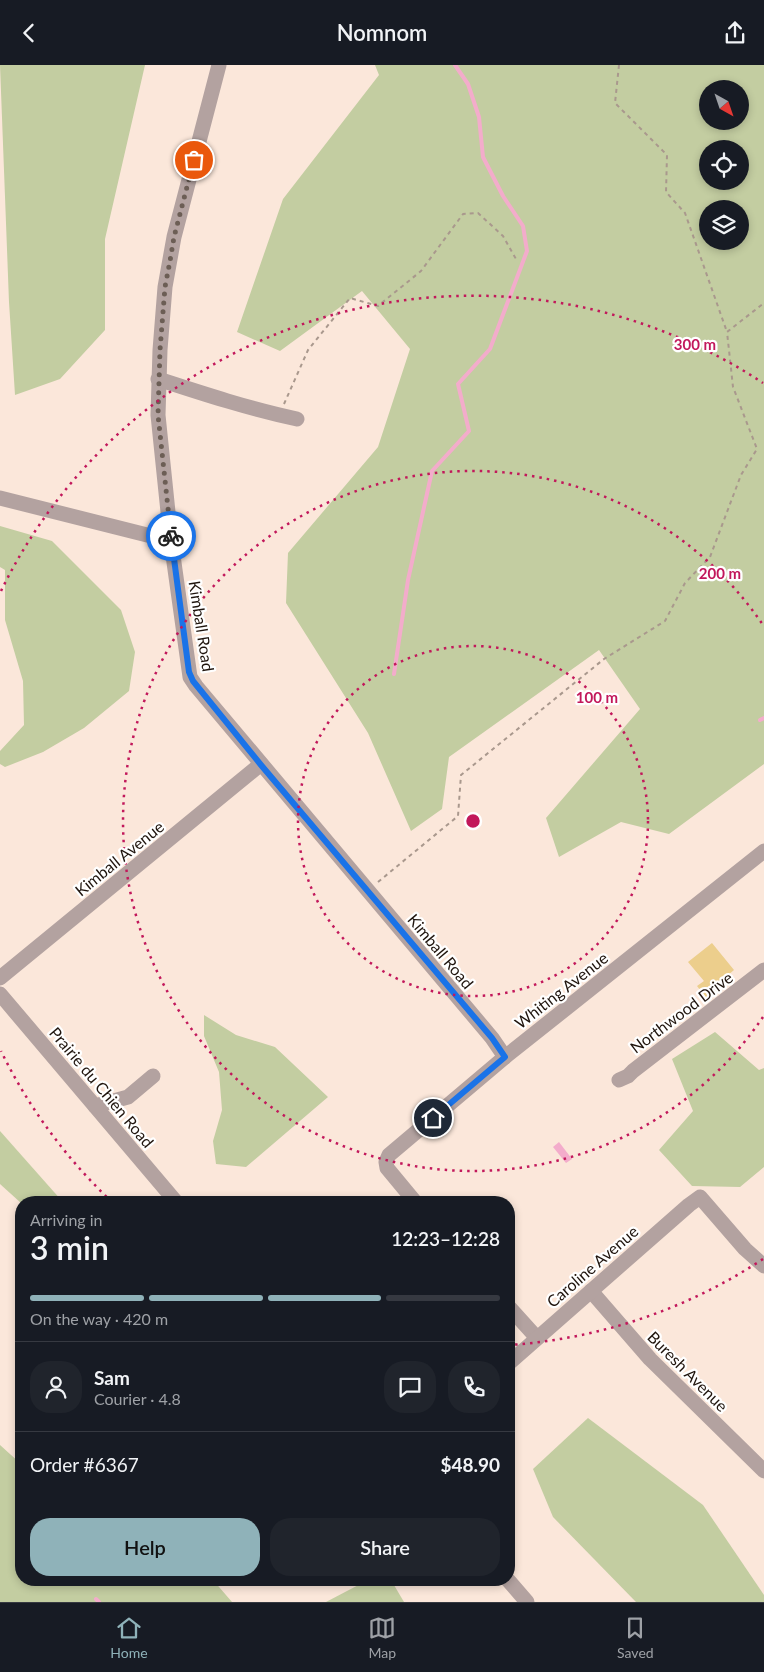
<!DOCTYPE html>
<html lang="en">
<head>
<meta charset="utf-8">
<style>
  :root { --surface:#171b24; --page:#20242c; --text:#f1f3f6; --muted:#9ea1a6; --line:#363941; --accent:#8fb2b9 }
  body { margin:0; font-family:Lato,sans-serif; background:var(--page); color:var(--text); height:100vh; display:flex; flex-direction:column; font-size:19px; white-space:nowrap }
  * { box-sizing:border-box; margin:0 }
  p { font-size:16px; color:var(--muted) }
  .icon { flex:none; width:28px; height:28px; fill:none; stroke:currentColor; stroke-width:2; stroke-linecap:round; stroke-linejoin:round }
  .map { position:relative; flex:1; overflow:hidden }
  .sheet { position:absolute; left:15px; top:1131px; width:500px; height:390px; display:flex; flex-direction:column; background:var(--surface); border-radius:20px; box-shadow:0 2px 8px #0003 }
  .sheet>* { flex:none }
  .needle { width:32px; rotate:140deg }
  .buttons { position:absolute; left:699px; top:15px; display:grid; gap:10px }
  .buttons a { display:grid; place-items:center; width:50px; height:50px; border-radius:50%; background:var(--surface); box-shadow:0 2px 8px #0003; font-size:25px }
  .pin { position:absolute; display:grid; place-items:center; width:42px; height:42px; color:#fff; margin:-21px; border:2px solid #fff; border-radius:50%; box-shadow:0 1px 5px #0007 }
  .courier { position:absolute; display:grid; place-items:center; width:50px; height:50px; margin:-25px; border:4px solid #1a73e8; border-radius:50%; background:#fff; color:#222; box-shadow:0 1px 6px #0007 }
  .headline em { font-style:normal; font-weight:600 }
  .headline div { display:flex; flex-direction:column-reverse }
  .headline { display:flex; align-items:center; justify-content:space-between; height:85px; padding:0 15px }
  h1 { font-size:32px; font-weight:600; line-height:38px }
  .bar { display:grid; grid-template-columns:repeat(4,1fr); gap:8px 5px; align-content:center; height:60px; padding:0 15px }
  .bar i { height:6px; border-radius:4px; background:var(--line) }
  .bar .on { background:var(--accent) }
  .bar p { grid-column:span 4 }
  .line { display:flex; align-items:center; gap:12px; padding:0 15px; border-top:1px solid var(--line) }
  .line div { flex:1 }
  .round { display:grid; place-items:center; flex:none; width:52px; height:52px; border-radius:20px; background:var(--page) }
  .button { display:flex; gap:10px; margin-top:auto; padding:10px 15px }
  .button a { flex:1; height:58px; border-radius:20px; background:var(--accent); color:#111; font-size:20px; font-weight:600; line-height:58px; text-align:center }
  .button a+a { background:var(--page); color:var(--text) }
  header { display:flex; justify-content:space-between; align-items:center; height:65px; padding:0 15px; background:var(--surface); font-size:22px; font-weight:600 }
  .menu { display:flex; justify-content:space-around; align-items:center; height:70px; border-top:1px solid var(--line); background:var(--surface); font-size:14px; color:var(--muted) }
  .menu a { display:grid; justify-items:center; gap:2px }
  .menu .on { color:var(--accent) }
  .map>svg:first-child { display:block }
  .green { fill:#c3cda1; fill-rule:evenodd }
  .water { fill:#f3accb }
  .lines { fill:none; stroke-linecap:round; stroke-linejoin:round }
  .stream { stroke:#f3accb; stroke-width:4 }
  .building { fill:#ecce8c }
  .path { stroke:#a9988d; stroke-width:2; stroke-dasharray:4 4; stroke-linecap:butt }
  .minor { stroke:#b3a2a0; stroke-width:15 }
  .done { stroke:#6c5e55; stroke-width:5; stroke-dasharray:0 9 }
  .route { stroke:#1a73e8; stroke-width:6 }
  .ring { fill:none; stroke:#c2185b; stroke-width:2.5; stroke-dasharray:2.5 5 }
  .labels { text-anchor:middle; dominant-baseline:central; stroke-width:4.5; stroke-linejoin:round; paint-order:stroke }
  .street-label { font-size:16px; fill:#1f140d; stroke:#fff }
  .centre { fill:#c2185b; stroke:#fff; stroke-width:2.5 }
  .ring-label { font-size:15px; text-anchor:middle; font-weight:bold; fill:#c2185b; stroke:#fff; stroke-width:4.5; stroke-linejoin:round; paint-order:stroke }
</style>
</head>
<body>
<header><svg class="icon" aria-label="back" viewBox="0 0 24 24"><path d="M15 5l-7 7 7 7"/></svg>Nomnom<svg class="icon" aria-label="share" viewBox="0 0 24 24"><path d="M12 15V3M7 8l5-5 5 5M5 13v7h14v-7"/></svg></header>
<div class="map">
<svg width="764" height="1537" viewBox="0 0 764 1537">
  <rect width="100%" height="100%" fill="#fbe7da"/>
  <g class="green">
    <path d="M0,0h145l-40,174v91l-45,49 -45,16 -6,-93z"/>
    <path d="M375,0h389v699l-95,70 -48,-12 -62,35 -13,-39 94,-109 -41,-59 -150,107 -7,52 -31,22 -43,-98 -82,-130 2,-50 90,-106 32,-98 -48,-58 -82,60 -43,-19 46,-133 96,-124zM708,24h32v32h-32zM708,84h32v32h-32zM708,144h32v32h-32z"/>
    <path d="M0,461l52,15 69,69 14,42 -6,39 -45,37 -41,24 -38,15 -5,-3v-13l24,-26 -1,-44 -18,-61v-50l-5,-3z"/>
    <path d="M204,950l32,20 39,12 53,50 -82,70 -30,-3 -3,-23 9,-31 -3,-38 -15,-36z"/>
    <path d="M715,967l44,38 5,-2v99l-24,20 -48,-1 -33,-36 34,-39 -21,-52z"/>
    <path d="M0,1066l62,70v1l-41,1 -21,-19z"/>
    <path d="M588,1353l115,87 61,90v7h-128l-83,-85 -20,-48z"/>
    <path d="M0,1380l21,19v116h192l19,22h-232z"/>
    <path d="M368,1515h23l13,22h-78z"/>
  </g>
  <path class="water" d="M559,1077l13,17 -6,4 -13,-16z"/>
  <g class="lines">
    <g class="stream">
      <path d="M394,609l14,-94 24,-109 37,-40 -11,-47 32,-35 37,-98 -4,-25 -20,-30 -20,-39 -4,-40 -11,-33 -13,-19"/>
      <path d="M760,655l4,-2"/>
      <path d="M96,1534l3,3"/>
    </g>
  </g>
  <path class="building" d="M712,878l22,27 -18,15 4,4 -13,10 -10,-13 7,-5 -16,-19z"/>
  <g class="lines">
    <g class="path">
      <path d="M619,0l-4,38 52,52 -1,37 19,21 42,119"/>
      <path d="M284,339l24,-54 42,-52 28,8 43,-35 42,-57 15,-1 25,23 13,23"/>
      <path d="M378,817l80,-66 3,-41 143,-116 61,-38 20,-38 25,-26 31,-82 16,-26 -24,-62 -6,-55 37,-29"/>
    </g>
    <g class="minor">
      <path d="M219,0l-45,172 -9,50 -5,63 -2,65 13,126 19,136 6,9 296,352 13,19"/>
      <path d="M158,314c46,15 92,30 139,40"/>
      <path d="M0,433l171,43"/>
      <path d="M0,913l261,-214"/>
      <path d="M0,929l177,209"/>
      <path d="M619,1015l9,-4 5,-5 131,-101"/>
      <path d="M95,1041l33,-9 25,-21"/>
      <path d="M416,1138l-29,-35 -1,-6 3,-7 116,-98 259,-206"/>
      <path d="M591,1226l59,68 114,112"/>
      <path d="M509,1242l28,31"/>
      <path d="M509,1298l180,-158 11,-8 45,52 19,17"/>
      <path d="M508,1515l19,22"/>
    </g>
  </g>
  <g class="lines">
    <path class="done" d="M171,471l-13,-121 2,-65 5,-63 5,-26 4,-24 20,-77"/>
    <path class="route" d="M171,471l18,136 4,9 68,84 231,273 13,19 -72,61"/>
  </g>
  <g class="ring">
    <circle cx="473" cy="756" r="175"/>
    <path d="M763 952A350 350 0 1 1 763 560"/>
    <path d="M763 1194A525 525 0 0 1 510 1280M112 1137A525 525 0 0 1 1 986M1 526A525 525 0 0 1 763 318"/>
  </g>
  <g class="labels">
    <g class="street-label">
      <text transform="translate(202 561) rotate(81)">Kimball Road</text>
      <text transform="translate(119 793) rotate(-39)">Kimball Avenue</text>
      <text transform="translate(441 886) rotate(50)">Kimball Road</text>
      <text transform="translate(561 925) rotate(-38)">Whiting Avenue</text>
      <text transform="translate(681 947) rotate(-37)">Northwood Drive</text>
      <text transform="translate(102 1022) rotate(50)">Prairie du Chien Road</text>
      <text transform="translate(592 1201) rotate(-41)">Caroline Avenue</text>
      <text transform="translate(688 1306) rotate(45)">Buresh Avenue</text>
    </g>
  </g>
  <circle cx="473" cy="756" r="8" class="centre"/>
  <g class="ring-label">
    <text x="695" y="285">300 m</text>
    <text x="720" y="514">200 m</text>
    <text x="597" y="638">100 m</text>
  </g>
</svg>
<div class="buttons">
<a><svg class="needle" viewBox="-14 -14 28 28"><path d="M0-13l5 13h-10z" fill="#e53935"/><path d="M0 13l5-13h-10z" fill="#9ea1a6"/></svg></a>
<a><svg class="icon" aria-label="locate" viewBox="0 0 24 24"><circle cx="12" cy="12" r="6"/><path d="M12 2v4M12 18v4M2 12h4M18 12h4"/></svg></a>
<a><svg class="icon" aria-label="layers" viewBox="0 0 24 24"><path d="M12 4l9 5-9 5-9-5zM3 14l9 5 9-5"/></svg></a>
</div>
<div class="pin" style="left:194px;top:95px;background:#ea580c"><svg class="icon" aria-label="bag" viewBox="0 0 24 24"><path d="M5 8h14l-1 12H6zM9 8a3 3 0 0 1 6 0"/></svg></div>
<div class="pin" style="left:433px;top:1053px;background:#1f2937"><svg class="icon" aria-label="home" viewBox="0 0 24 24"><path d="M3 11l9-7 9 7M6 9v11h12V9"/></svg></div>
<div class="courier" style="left:171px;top:471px"><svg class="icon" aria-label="bike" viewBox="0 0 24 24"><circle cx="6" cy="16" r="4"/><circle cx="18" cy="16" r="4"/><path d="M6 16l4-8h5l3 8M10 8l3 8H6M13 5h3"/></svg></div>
<section class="sheet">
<div class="headline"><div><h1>3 min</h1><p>Arriving in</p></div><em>12:23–12:28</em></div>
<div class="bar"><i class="on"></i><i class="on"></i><i class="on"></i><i></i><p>On the way · 420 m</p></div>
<div class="line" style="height:90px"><a class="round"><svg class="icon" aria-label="person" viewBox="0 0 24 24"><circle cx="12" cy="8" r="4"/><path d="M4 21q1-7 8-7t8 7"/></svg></a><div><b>Sam</b><p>Courier · 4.8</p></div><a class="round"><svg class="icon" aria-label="chat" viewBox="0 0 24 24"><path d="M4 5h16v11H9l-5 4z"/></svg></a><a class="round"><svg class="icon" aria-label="phone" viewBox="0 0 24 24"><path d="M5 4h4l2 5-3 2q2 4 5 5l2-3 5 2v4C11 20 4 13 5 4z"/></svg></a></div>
<div class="line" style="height:65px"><div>Order #6367</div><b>$48.90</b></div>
<div class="button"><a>Help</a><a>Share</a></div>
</section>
</div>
<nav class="menu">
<a class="on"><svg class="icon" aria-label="home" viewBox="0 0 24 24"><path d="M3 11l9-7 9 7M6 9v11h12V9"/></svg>Home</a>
<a><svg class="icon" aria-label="map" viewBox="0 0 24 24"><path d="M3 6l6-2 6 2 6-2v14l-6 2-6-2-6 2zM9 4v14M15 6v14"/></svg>Map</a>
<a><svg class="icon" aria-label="saved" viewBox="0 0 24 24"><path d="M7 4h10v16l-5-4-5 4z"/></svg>Saved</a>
</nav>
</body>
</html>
